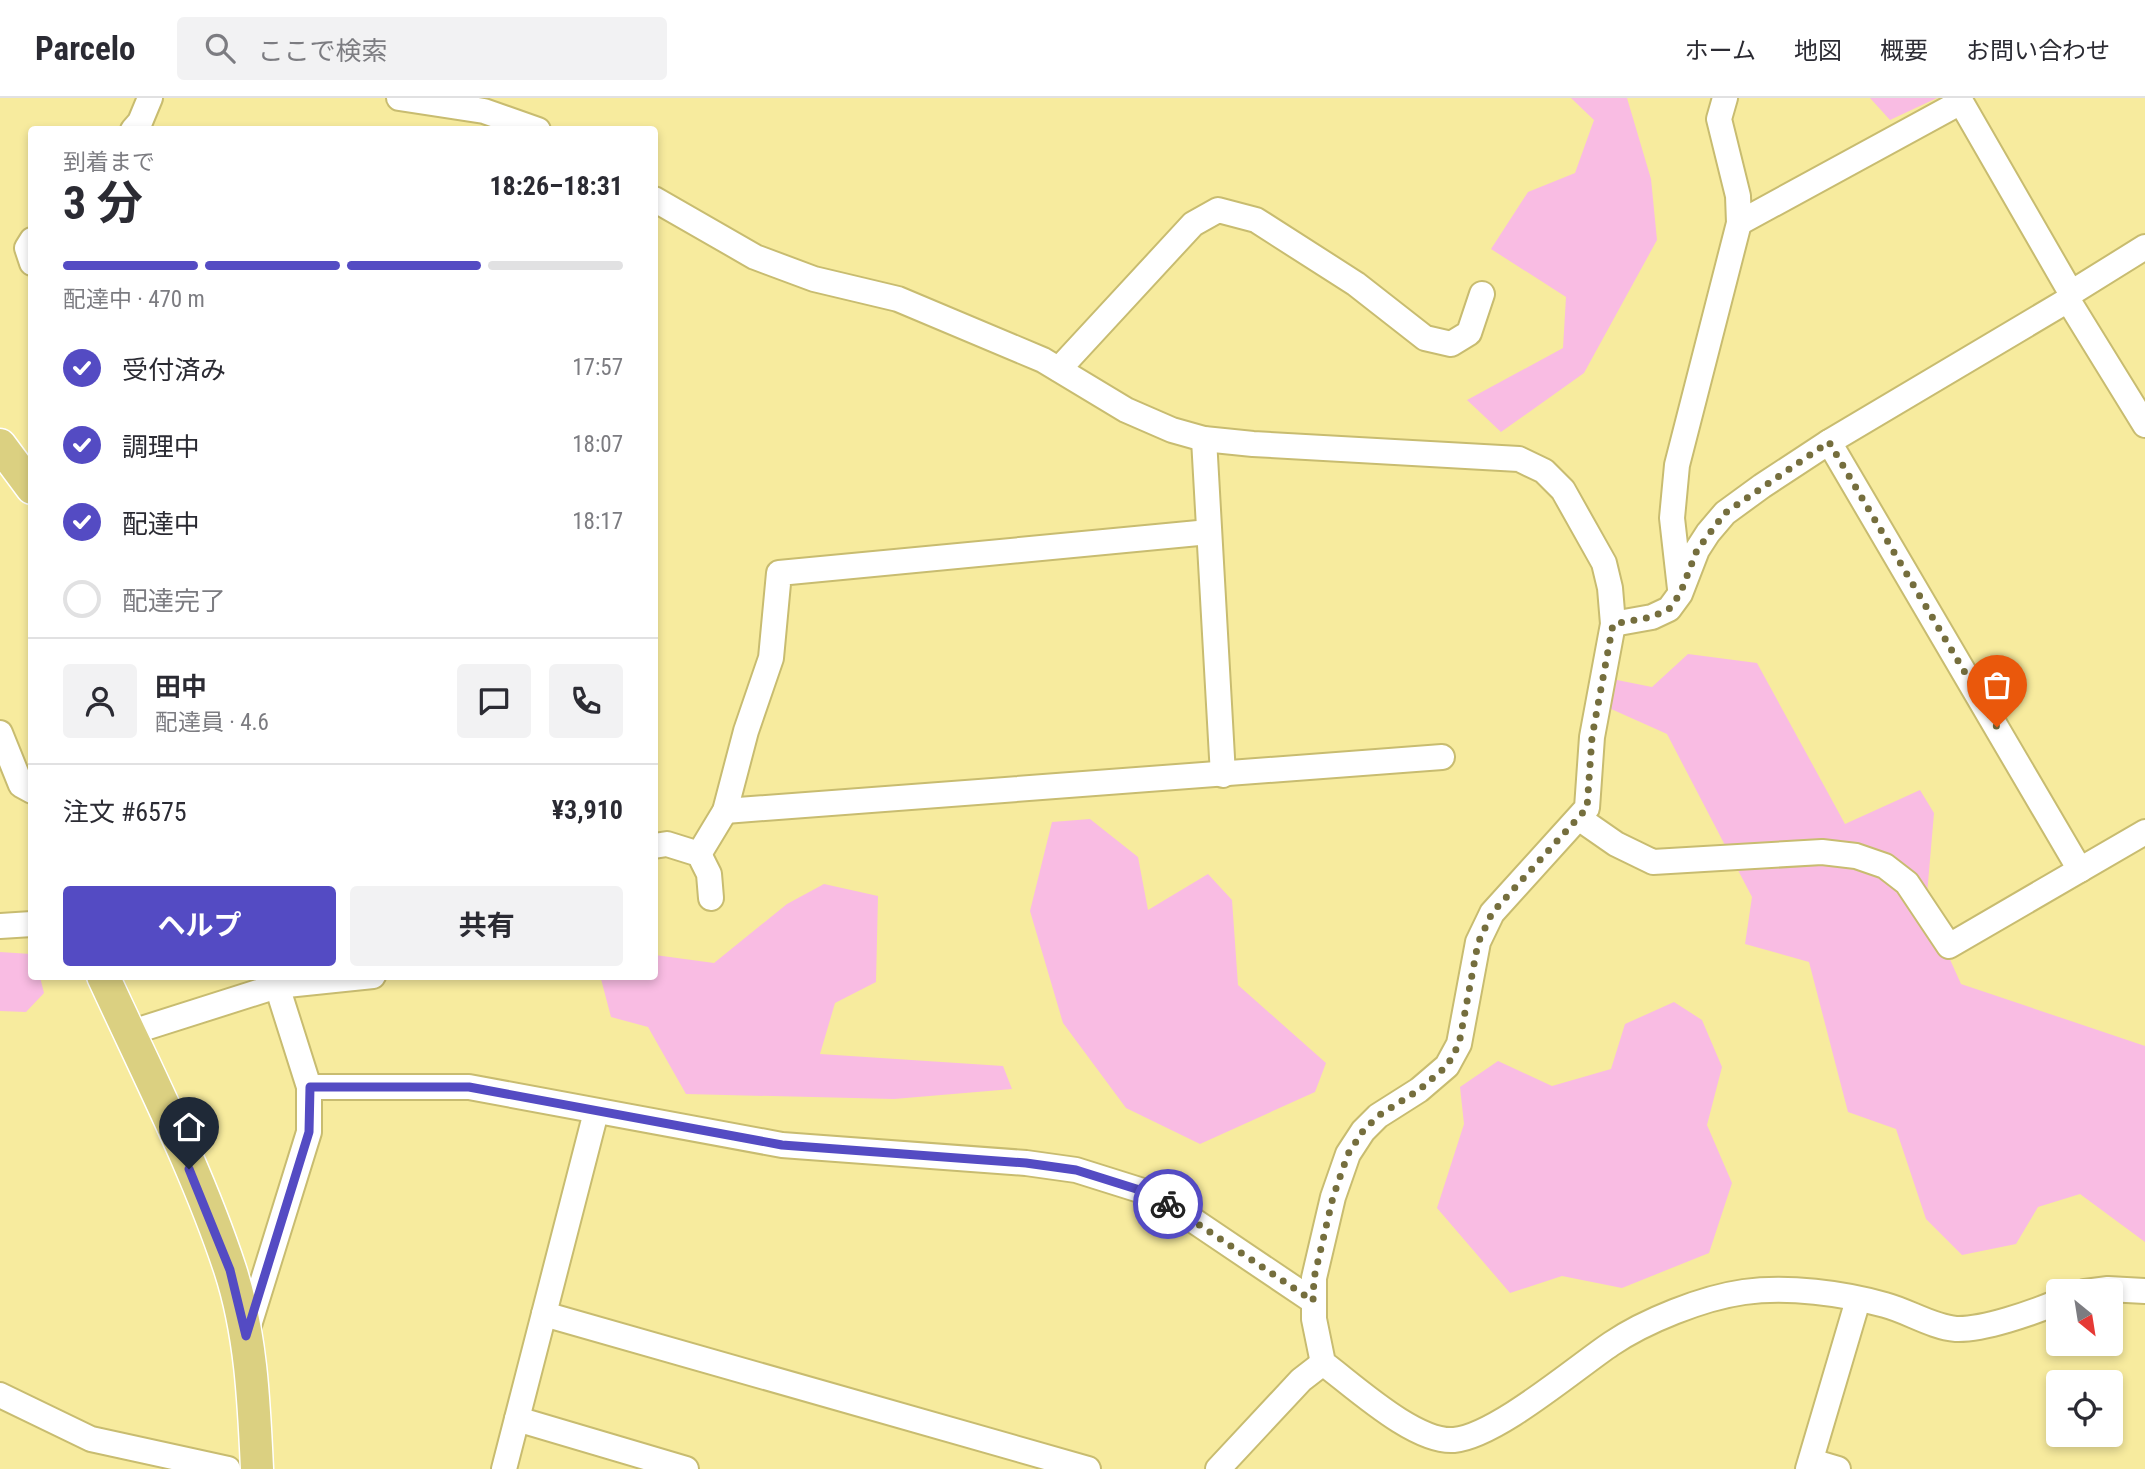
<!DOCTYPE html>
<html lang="ja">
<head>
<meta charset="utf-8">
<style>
  :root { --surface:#fff; --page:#f2f2f3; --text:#2b2b33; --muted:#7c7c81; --line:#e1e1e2; --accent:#544bc3 }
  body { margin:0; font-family:"Roboto Condensed","Noto Sans JP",sans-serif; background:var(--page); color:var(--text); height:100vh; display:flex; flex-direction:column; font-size:26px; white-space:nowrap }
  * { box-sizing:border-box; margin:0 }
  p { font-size:23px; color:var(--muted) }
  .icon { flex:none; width:38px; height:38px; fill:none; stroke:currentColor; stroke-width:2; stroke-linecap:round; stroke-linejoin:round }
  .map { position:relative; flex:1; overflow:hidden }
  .drawer { position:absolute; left:28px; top:28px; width:630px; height:854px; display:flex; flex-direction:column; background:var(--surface); border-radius:7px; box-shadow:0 4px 10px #0003 }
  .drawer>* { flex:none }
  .needle { width:46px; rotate:150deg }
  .controls { position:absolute; left:2046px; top:1181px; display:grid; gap:14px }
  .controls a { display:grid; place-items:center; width:77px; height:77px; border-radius:7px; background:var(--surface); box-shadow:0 4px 10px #0003; font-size:35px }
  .pin { position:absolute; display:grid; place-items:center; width:60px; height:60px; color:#fff; margin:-72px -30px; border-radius:50% 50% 50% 0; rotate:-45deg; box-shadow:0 0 7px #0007 }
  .pin .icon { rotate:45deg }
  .courier { position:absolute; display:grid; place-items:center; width:70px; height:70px; margin:-35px; border:5px solid #544bc3; border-radius:50%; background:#fff; color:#222; box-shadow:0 2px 9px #0007 }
  .headline em { font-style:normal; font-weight:700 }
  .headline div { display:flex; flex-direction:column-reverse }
  .headline { display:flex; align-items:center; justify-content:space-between; height:119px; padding:0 35px }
  h1 { font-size:46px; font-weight:700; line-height:52px }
  .bar { display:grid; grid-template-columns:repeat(4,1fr); gap:10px 7px; align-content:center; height:84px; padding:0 35px }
  .bar i { height:9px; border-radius:5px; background:var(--line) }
  .bar .selected { background:var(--accent) }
  .bar p { grid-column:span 4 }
  .line { display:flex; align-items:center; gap:18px; padding:0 35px; border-top:2px solid var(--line) }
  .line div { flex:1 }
  .round { display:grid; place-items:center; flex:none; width:74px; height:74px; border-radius:7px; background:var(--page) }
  ol { padding:0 35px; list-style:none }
  li { display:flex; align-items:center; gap:21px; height:77px }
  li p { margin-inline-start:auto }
  li .icon { padding:7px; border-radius:50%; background:var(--accent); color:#fff; stroke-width:4 }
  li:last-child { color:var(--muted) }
  li i { width:38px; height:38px; border:4px solid var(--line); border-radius:50% }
  .primary-button { display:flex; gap:14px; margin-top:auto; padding:14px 35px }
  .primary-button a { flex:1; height:80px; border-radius:7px; background:var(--accent); color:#fff; font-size:28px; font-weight:700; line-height:80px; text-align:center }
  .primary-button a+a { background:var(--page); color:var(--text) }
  header { display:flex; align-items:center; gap:42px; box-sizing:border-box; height:98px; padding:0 35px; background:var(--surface); border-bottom:2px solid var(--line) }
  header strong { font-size:33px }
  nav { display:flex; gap:38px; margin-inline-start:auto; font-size:24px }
  .search { width:490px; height:63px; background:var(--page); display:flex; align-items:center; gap:18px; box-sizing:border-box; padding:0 24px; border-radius:7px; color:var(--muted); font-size:26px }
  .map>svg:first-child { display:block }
  .green { fill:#f9bce3 }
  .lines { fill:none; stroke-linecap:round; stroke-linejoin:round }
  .minor-casing { stroke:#c8bc70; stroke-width:28 }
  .major-casing { stroke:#fff; stroke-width:35 }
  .minor { stroke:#fff; stroke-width:24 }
  .major { stroke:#dbd081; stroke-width:32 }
  .done { stroke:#756e3d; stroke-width:7; stroke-dasharray:0 12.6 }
  .route { stroke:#544bc3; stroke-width:9 }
</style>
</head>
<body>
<header>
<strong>Parcelo</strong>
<div class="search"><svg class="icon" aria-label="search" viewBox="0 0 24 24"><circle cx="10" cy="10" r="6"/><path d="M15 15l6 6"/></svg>ここで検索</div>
<nav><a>ホーム</a><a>地図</a><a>概要</a><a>お問い合わせ</a></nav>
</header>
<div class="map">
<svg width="2145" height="1371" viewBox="0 0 2145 1371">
  <rect width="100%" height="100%" fill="#f7eb9e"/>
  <g class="green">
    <path d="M1571,0h56l24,81 6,61 -73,133 -83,59 -34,-32 96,-52 3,-51 -75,-48 37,-57 47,-19 19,-53z"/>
    <path d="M1870,0h67l-47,22z"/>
    <path d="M1688,556l69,9 88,161 75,-34 14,23 -8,93 35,78 184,62v196l-65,-48 -42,13 -22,37 -54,11 -36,-36 -30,-90 -48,-17 -39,-150 -64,-18 7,-47 -85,-163 -67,-30 7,-26 45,9z"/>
    <path d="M1090,721l48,38 10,53 60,-36 24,26 6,85 88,78 -11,29 -115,52 -74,-36 -63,-85 -33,-112 22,-89z"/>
    <path d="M824,786l54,12 -2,86 -41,21 -15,51 183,12 9,23 -118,10 -208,-5 -38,-67 -37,-10 -10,-38 53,-3 1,-21 59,8 73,-59z"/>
    <path d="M0,854l31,2 1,22 8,1 4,16 -18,19 -26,-1z"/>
    <path d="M1674,904l28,18 20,47 -15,58 25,58 -23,70 -87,35 -60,-12 -52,17 -73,-85 27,-84 -4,-37 38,-26 54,25 59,-17 14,-45z"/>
  </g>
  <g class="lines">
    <defs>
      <g id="minor">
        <path d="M399,0l85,13 54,19"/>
        <path d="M133,32l7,-8 10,-24"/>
        <path d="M654,101l101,58 59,22 84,20 145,61 83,50 46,20 32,9 49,5 266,15 25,12 19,19 41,73 6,25 3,36 -21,113 -5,71 -95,105 -14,29 -19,102 -12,22 -28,24 -41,26 -15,15 -15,23 -15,43 -19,81v41l9,44c31,23 92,80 131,77 42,-4 120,-71 157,-96 34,-23 91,-46 133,-52 44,-6 98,1 141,13 23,6 47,22 71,24 27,1 76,-16 102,-27"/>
        <path d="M1739,125l222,-121 110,191"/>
        <path d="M32,142l-5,8 5,15"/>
        <path d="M2068,202l77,125"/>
        <path d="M1059,271l134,-145 25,-14 38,10 100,64 69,54 26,6 18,-11 13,-39"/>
        <path d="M1204,341l19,336"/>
        <path d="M1829,344l251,428"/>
        <path d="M1680,491l-8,-71 5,-53 62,-242 -1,-27 -19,-77 6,-21"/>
        <path d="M1613,526l39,-7 17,-8 11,-15 17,-44 11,-17 17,-20 37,-27 67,-44 239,-142 3,-7 74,-46"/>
        <path d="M0,635l21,52 11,6"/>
        <path d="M725,713l717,-54"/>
        <path d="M1580,721l36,25 37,18 169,-10 34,4 29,10 22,17 42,63 196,-114"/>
        <path d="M654,748l13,-2 32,10 10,20 2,24"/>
        <path d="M699,756l26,-43 21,-80 25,-73 8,-85 430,-41"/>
        <path d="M0,828l32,-2"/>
        <path d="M129,935l148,-47 96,-10"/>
        <path d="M309,989h160l313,58 244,18 50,7 70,22 32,18 135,91"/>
        <path d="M2085,1194l23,-3 37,2"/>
        <path d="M544,1216l544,155"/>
        <path d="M246,1237l63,-203v-45l-32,-101"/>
        <path d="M0,1297l91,44 137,30"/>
        <path d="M517,1321l169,50"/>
        <path d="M1811,1363l27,8"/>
        <path d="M504,1371l92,-357"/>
        <path d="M1218,1371l83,-89 22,-17"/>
        <path d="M1808,1371l50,-169"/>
      </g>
      <g id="major">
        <path d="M0,347l32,43"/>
        <path d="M103,878c44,96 94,193 127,293 21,64 24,133 27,200"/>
      </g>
    </defs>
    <use href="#minor" class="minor-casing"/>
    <use href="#major" class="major-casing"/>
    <use href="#minor" class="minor"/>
    <use href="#major" class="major"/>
  </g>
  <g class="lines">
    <path class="done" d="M1168,1106l145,97 1,-23 19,-81 15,-43 15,-23 15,-15 41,-26 28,-24 12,-22 19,-101 14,-30 95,-105 5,-71 21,-113 39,-7 17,-8 11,-15 17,-44 28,-37 104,-71 168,285"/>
    <path class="route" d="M189,1071l41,101 16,66 63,-204 1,-45h159l313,58 244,18 50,7 70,22 22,12"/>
  </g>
</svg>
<div class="controls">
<a><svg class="needle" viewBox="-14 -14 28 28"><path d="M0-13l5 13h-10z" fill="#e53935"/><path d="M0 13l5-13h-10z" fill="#7c7c81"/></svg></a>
<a><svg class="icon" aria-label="locate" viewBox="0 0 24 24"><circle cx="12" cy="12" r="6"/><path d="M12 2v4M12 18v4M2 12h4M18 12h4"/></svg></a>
</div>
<div class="pin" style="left:1997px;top:629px;background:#ea580c"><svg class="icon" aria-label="bag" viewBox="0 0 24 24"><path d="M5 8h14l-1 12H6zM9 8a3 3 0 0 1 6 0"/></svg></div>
<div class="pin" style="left:189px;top:1071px;background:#1f2937"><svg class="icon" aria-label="home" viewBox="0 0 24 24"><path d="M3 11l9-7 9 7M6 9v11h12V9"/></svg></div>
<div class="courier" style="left:1168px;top:1106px"><svg class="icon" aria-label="bike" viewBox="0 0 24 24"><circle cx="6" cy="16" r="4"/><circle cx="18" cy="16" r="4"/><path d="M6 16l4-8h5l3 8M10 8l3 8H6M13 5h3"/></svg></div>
<section class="drawer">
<div class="headline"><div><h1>3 分</h1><p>到着まで</p></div><em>18:26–18:31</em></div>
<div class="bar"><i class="selected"></i><i class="selected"></i><i class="selected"></i><i></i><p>配達中 · 470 m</p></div>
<ol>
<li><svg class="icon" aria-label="check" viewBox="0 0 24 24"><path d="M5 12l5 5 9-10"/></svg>受付済み<p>17:57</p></li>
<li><svg class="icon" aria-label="check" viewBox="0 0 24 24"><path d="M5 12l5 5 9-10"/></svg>調理中<p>18:07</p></li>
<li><svg class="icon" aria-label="check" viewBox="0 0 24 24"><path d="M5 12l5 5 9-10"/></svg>配達中<p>18:17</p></li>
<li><i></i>配達完了</li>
</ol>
<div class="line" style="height:126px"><a class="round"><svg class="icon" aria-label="person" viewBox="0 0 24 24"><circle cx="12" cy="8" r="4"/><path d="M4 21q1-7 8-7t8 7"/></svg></a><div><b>田中</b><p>配達員 · 4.6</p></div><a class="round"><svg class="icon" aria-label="chat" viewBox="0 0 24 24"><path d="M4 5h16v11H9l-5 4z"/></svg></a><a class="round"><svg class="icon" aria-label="phone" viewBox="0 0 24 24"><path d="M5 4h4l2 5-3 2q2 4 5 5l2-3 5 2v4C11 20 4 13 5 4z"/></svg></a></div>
<div class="line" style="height:91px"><div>注文 #6575</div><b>¥3,910</b></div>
<div class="primary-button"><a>ヘルプ</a><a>共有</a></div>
</section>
</div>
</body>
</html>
